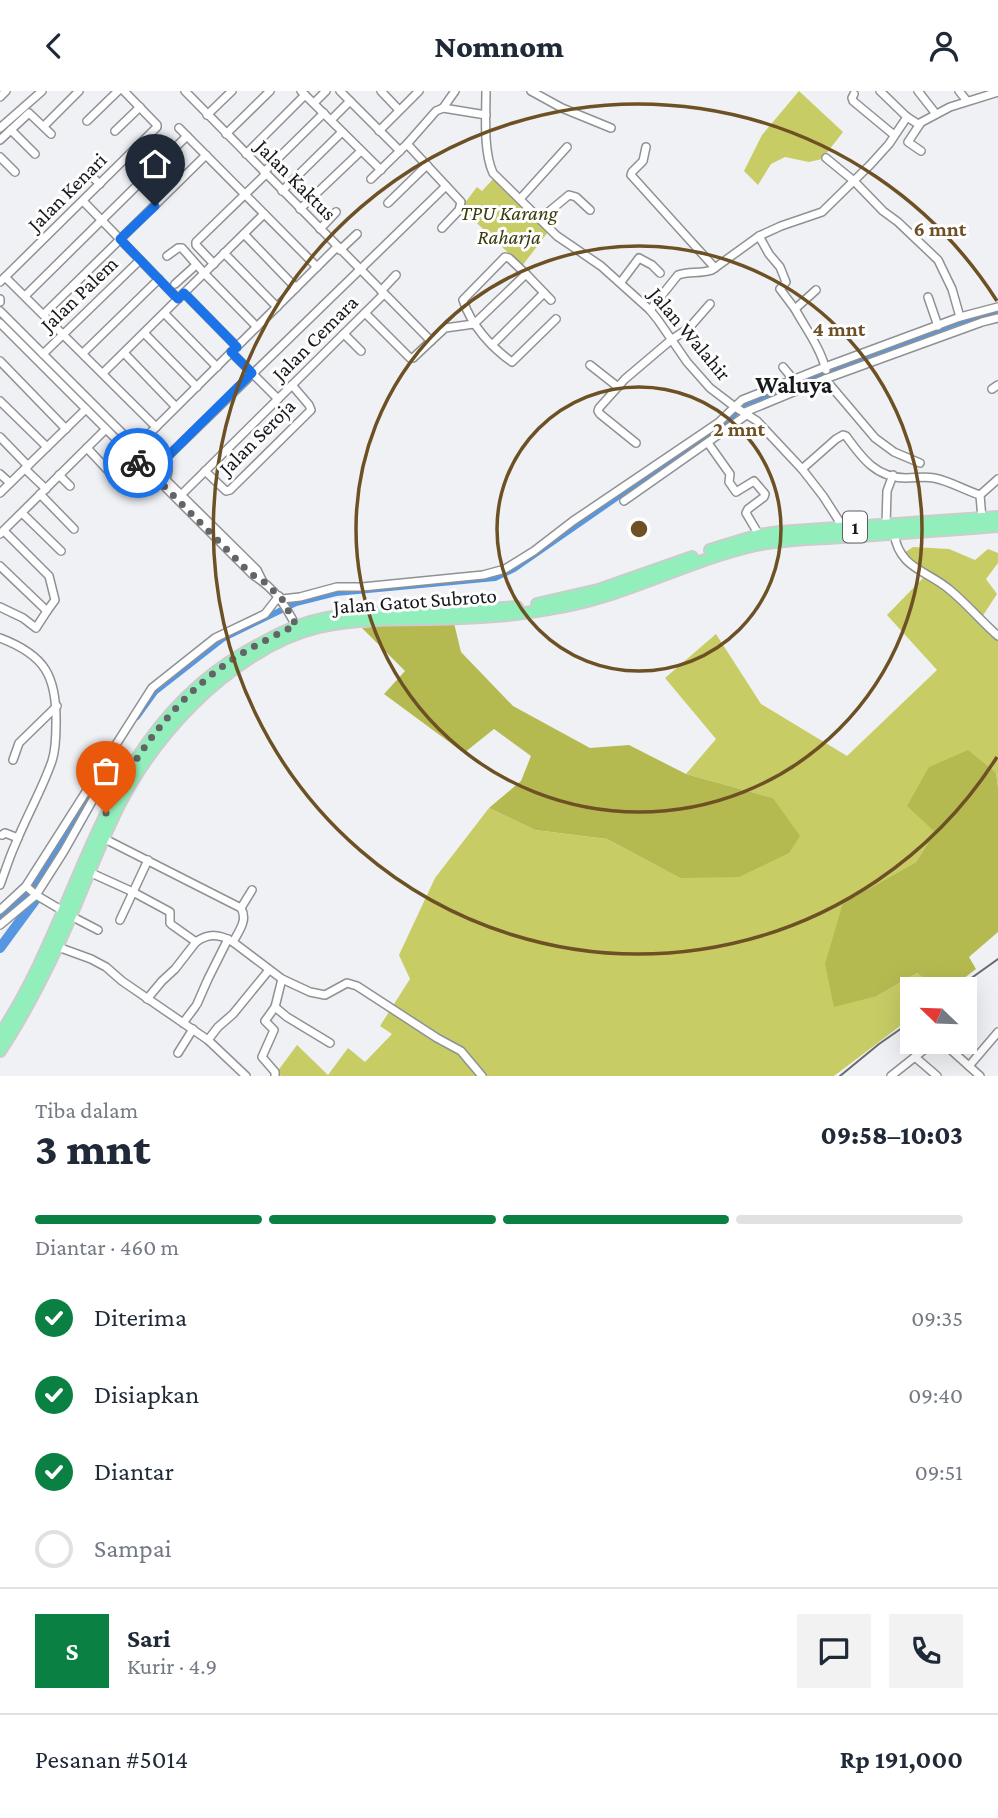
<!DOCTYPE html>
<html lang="id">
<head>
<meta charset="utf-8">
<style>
  :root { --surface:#fff; --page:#f2f2f3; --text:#1f2937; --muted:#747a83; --line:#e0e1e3; --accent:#0b8043 }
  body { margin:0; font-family:"Crimson Pro",serif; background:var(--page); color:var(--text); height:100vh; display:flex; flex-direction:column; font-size:26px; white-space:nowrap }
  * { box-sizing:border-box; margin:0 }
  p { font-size:23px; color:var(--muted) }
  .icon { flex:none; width:38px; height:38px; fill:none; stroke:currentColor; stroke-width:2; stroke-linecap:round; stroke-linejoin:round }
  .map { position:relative; height:985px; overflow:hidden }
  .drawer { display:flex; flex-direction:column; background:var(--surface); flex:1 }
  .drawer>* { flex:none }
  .needle { width:46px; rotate:293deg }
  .controls { position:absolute; left:900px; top:886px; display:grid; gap:14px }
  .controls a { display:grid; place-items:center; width:77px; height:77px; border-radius:0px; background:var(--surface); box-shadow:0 7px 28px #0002; font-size:35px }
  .pin { position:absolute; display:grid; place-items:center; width:60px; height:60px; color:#fff; margin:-72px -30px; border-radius:50% 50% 50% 0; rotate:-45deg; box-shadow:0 0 7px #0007 }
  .pin .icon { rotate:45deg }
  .courier { position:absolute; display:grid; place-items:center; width:70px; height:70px; margin:-35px; border:5px solid #1a73e8; border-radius:50%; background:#fff; color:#222; box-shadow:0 2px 9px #0007 }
  .headline em { font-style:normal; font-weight:800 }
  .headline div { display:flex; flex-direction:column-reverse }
  .headline { display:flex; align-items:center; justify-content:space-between; height:119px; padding:0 35px }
  h1 { font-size:46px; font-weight:800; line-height:52px }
  .bar { display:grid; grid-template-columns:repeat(4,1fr); gap:10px 7px; align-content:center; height:84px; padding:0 35px }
  .bar i { height:9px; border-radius:5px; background:var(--line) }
  .bar .active { background:var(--accent) }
  .bar p { grid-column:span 4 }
  .line { display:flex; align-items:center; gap:18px; padding:0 35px; border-top:2px solid var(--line) }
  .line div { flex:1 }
  .round { display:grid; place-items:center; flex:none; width:74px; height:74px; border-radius:0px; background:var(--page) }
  ol { padding:0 35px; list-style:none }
  li { display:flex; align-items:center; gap:21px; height:77px }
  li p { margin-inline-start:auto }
  li .icon { padding:7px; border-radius:50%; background:var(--accent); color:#fff; stroke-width:4 }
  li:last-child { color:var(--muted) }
  li i { width:38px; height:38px; border:4px solid var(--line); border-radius:50% }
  header { display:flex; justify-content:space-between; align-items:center; height:91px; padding:0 35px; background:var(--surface); font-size:32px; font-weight:800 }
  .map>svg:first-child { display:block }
  .green { fill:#c7cc65 }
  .forest { fill:#b5ba50 }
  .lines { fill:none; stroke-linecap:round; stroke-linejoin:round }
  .canal { stroke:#5796e1; stroke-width:6 }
  .river { stroke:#5796e1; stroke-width:10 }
  .minor-casing { stroke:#8f9194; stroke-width:10 }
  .highway-casing { stroke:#ccc; stroke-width:14 }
  .minor { stroke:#fff; stroke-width:7 }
  .highway { stroke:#92efbb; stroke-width:10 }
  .rail { stroke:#696a6c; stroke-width:2 }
  .done { stroke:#636466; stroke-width:7; stroke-dasharray:0 12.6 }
  .route { stroke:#1a73e8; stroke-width:9 }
  .ring { fill:none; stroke:#6d5124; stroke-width:3.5 }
  .labels { text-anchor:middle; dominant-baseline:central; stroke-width:6; stroke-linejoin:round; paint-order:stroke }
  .shield { fill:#fefeff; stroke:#5c5d5e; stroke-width:2 }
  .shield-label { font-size:19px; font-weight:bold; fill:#171819 }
  .street-label { font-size:21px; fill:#171819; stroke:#fefeff }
  .park-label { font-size:21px; font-style:italic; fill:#3b3c10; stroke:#fefeff }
  .quarter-label { font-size:24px; font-weight:bold; fill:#171819; stroke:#fefeff }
  .centre { fill:#6d5124; stroke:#fefeff; stroke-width:3.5 }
  .ring-label { font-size:21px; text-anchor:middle; font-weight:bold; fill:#6d5124; stroke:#fefeff; stroke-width:6; stroke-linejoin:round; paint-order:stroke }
</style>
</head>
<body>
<header><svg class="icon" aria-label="back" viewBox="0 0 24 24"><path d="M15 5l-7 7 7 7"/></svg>Nomnom<svg class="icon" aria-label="person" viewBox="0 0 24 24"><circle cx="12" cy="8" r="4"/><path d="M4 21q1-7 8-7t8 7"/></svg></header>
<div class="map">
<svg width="998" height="985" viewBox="0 0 998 985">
  <rect width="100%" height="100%" fill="#eff1f4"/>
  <g class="green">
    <path d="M799,0l44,41 -21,27 -13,3 -24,-5 -14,7 -13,21 -14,-14 18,-36z"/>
    <path d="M493,88l55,53 -26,34 -61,-58 16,-21 5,4z"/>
    <path d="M913,456l36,2 26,11 13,-11 10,4v10l-12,16 11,15 -15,23 16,15v155l-2,-15 -61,60 -19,30 -73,41 34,93 40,-23 21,16h-26v28l-78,59h-553l-4,-4 20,-27 31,30 20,-27 17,14 27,-28 -12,-8 30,-47 -11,-24 36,-77 54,-70 46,22 72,9 73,39 93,-80 -87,-24 30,-35 -51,-61 51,-44 45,70 86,52 90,-86 -50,-55 38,-39 -27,-19z"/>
  </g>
  <g class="forest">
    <path d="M453,528l8,33 52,54 77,42 39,-3 57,29 87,24 27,38 -11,17 -50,24 -59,1 -73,-39 -72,-9 -46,-22 32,-27 10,-25 -37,-27 -30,24 -80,-59 21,-23 -43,-43z"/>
    <path d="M968,659l28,23 2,14v145l-29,25 7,12 -26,20h-12l-21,-16 -40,23 -43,11 -9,-43 18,-61 73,-41 19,-30 -28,-26 22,-39z"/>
  </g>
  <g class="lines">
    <g class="canal">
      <path d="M137,626l18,-25 69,-54 72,-35 40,-10 159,-15 19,-9 196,-136 21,-15 13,-14 215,-82 39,-10"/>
      <path d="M0,827l27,-23 10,-13 76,-126"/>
    </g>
    <path class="river" d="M0,857l36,-49"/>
    <defs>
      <g id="minor">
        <path d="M185,0l246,250 14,-13 29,-4"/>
        <path d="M301,0l80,79"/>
        <path d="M340,0l60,60"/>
        <path d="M381,0l18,19"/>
        <path d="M486,0c0,24 -3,60 7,82l64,63 44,30 49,44 8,10 29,42 23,26 25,19 22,14 45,48 21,27 20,31"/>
        <path d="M531,0l31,17 49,20"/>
        <path d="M880,0l27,26 11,7 32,-17 48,-15"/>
        <path d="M918,0l18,23"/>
        <path d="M959,0l8,10"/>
        <path d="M854,3l-2,4 1,3 41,34"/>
        <path d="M0,6l6,-6"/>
        <path d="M314,12l12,-12"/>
        <path d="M443,17l12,-17"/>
        <path d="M207,24l25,-24"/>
        <path d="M331,29l19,-19"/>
        <path d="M87,30l31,-30"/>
        <path d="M920,33l-12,18 13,9"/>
        <path d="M44,35l35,-35"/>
        <path d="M0,37l42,-37"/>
        <path d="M179,37l138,139"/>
        <path d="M11,39l24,24"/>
        <path d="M115,40l25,-24"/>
        <path d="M379,40l40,-40"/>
        <path d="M226,43l44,-43"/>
        <path d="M0,49l29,-27 22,21"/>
        <path d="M407,53l54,58 -2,8 -17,18"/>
        <path d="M646,56l-3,14 -11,11 -1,3 84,93"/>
        <path d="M246,63l59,-59"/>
        <path d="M0,66l15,15"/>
        <path d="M826,67l28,23 29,30 15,11 40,38 14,29 8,28"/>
        <path d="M264,81l60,-59"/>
        <path d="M89,83l11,10"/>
        <path d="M371,88l36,-35 29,-33 7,-3 43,7"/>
        <path d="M282,100l60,-59"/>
        <path d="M520,108l47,-52"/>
        <path d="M83,110l95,98"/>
        <path d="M388,112l39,-38"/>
        <path d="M300,118l61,-58"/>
        <path d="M540,128l29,-24 7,2 14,13"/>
        <path d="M320,138l16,-17"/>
        <path d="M244,143l52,54"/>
        <path d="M759,145l10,18 11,13 6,15 -6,7 15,20"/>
        <path d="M340,159l17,-16"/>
        <path d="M224,162l53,54"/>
        <path d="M167,165l11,-8h4l22,25 53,54"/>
        <path d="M214,173l-18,-19v-3l70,-68"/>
        <path d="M526,183l-17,-16 -4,-1 -42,43c8,25 28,47 49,62l44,-43"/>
        <path d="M5,186l151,150"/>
        <path d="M0,191l157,-155v-2l-33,-34"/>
        <path d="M621,191l18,-24 13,7 8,8"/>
        <path d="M175,193l21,-19"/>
        <path d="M816,199l-21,19c11,20 25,38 31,61"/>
        <path d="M381,200l15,-16"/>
        <path d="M184,202l53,54"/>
        <path d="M25,205l162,-160"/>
        <path d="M928,206l10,29"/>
        <path d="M0,208v3"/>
        <path d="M650,219l28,-35c11,-4 22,-1 34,-5l47,-34 22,-10 41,-14 48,-47 19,-21 18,-27"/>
        <path d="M0,220l144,144"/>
        <path d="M365,222l45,45h3l18,-17"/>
        <path d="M44,223l162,-159"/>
        <path d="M166,224l51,52"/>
        <path d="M0,232l138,138"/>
        <path d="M474,233l52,-50 25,26"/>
        <path d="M344,243l17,17"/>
        <path d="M146,244l51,52"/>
        <path d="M492,254l52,-52"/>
        <path d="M231,261l47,47"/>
        <path d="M83,262l76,-74"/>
        <path d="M43,263l97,-94"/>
        <path d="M126,264l50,52"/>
        <path d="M0,270l66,68"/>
        <path d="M590,274l28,22"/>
        <path d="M783,276l10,12"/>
        <path d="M103,282l161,-159"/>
        <path d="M825,288l50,59 19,14 26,11"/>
        <path d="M992,298l6,-4"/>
        <path d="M0,310l47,46"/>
        <path d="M745,321l80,-33 157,-57 16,-4"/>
        <path d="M0,346l28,29"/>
        <path d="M636,352l-36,-29 -2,-3 1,-3 26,-29 46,-39 18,-12 21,-24"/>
        <path d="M708,352l22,31 -1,8 7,10 18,-11 11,13 -1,3 -16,12 -2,4 13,22"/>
        <path d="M136,356l201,-200"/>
        <path d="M87,357l30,32"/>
        <circle cx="152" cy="379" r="16"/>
        <path d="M165,368l281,-273"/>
        <path d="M25,378l21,20"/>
        <path d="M802,378l34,-30 7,-4 3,1c16,22 30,42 60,42 10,0 18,-2 28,0 16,3 30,12 46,17l18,-16"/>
        <path d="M205,380l21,20 4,-1 81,-80 -2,-5 -17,-20"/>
        <path d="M0,383l10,9"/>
        <path d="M59,384l11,11"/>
        <path d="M166,389l91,90 5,10"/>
        <path d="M162,393l91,91c22,14 31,28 43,51"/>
        <path d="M0,402l86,-84"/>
        <path d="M40,403l34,35"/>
        <path d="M181,404l203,-201"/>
        <path d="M980,404l2,24"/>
        <path d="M624,410l124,-87"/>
        <path d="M22,422l39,38"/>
        <path d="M886,435l1,-35 6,-16"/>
        <path d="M894,442c5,36 33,37 56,57 17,14 31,31 48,46"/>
        <path d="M0,443l106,-105"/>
        <path d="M0,475l47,45 8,-11 -6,-24 -45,-45"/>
        <path d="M282,508l18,-2 37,-10h25l121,-12 22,-6 29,-18 39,-30 145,-98 24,-23 83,-33 135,-50 38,-10"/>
        <path d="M0,516l23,11 13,10 11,-17"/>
        <path d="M0,547c45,17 57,38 56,86 0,12 0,25 -4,37 -10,29 -26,56 -37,84 -6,13 -10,27 -15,40"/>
        <path d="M13,669l6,-17 38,-37"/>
        <path d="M2,744l3,-2 13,5"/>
        <path d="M103,747l138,70c7,12 -2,23 -8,34l49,37 28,13 15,3 22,-12 10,3 80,52 24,13 21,25"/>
        <path d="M89,781l44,20 37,20v11l2,2 24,17c13,-9 24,-8 37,0"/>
        <path d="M26,795l10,9 27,16"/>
        <path d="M241,817l11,-18"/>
        <path d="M0,819l26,-24 126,-198 63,-50 50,-24 14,-18"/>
        <path d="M71,825l27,14"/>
        <path d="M120,829l28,-60"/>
        <path d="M0,834l36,-30 28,-44 36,-64 -9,-5"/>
        <path d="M58,856l33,12 15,8 16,14 86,59 38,36"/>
        <path d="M147,908l15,-18 13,-12 21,-27"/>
        <path d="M197,913l11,-25 20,-40"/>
        <path d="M275,916l12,10 43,26"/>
        <path d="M183,932l12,-16"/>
        <path d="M208,949l10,-13 15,-13 36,-44"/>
        <path d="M941,950l39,35"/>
        <path d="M178,962l15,-24"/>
        <path d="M915,966l22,19"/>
        <path d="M969,975l29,-34"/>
        <path d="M275,985v-4l-13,-15 12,-27 -9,-9 10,-14 7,-28"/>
        <path d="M891,985l44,-35"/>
      </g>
      <g id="highway">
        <path d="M710,459l49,-15 20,-3 219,-15"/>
        <path d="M537,513l61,-14 94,-33"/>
        <path d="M0,944c85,-128 99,-297 244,-382 25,-14 49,-28 78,-34 17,-4 35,-5 52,-6 48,-3 96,-2 143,-6"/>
        <path d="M0,960c22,-33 40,-68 57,-104 22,-47 39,-96 62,-142 19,-37 45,-72 74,-101 33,-33 79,-66 126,-77 35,-8 75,-8 111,-8 44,-1 87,-3 130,-12 68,-12 129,-47 196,-62 29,-6 58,-6 87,-8 51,-3 103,-7 155,-11"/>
      </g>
    </defs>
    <use href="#minor" class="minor-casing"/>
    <use href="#highway" class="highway-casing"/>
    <use href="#minor" class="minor"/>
    <use href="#highway" class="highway"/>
    <g class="rail">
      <path d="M956,898l42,-30"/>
      <path d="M840,985l39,-32 33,-23"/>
    </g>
  </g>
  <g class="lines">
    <path class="done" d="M106,722c28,-57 67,-112 120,-149 21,-15 46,-27 70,-39l-14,-26 -20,-19 -11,-6 -89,-90c-16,6 -30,-4 -24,-21"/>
    <path class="route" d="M138,372c7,-10 16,-11 27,-4l87,-86 -21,-21 6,-5 -53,-54 -6,6 -58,-60 35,-33"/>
  </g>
  <g class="ring">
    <circle cx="639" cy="438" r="142"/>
    <circle cx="639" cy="438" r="283"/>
    <path d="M997 666A425 425 0 1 1 997 210"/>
  </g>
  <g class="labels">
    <rect class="shield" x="843" y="420.5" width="24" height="31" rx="5"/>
    <g class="shield-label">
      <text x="855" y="436">1</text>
    </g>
    <g class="street-label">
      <text transform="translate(296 89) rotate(45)">Jalan Kaktus</text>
      <text transform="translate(67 101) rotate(-45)">Jalan Kenari</text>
      <text transform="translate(79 203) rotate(-44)">Jalan Palem</text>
      <text transform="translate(690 243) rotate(50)">Jalan Walahir</text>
      <text transform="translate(315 247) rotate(-45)">Jalan Cemara</text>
      <text transform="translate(257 346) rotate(-45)">Jalan Seroja</text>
      <text transform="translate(415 510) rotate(-4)">Jalan Gatot Subroto</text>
    </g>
    <g class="park-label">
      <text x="509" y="122">TPU Karang<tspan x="509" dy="24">Raharja</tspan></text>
    </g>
    <g class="quarter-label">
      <text x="794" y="293">Waluya</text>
    </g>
  </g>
  <circle cx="639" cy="438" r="10" class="centre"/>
  <g class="ring-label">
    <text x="940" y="145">6 mnt</text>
    <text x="839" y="245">4 mnt</text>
    <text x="739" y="345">2 mnt</text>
  </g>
</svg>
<div class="controls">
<a><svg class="needle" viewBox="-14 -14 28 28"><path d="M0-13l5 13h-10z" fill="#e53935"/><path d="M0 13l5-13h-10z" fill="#747a83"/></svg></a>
</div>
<div class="pin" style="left:106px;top:722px;background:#ea580c"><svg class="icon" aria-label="bag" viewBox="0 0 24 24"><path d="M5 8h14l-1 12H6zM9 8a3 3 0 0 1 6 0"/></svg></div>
<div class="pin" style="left:155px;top:115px;background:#1f2937"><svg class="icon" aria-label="home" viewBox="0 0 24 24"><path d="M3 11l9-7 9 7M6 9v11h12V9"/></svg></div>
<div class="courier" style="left:138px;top:372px"><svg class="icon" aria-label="bike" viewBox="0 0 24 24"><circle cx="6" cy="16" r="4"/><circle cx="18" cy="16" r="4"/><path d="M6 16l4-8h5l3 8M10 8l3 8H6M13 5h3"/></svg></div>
</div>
<section class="drawer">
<div class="headline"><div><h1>3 mnt</h1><p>Tiba dalam</p></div><em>09:58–10:03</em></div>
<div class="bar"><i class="active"></i><i class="active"></i><i class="active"></i><i></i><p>Diantar · 460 m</p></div>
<ol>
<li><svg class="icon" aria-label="check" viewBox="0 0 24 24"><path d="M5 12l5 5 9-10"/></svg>Diterima<p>09:35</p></li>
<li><svg class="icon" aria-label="check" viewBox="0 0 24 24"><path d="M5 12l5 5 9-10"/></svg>Disiapkan<p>09:40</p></li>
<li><svg class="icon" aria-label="check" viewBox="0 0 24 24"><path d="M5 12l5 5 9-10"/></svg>Diantar<p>09:51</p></li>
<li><i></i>Sampai</li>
</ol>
<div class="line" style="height:126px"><b class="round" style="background:var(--accent);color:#fff">S</b><div><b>Sari</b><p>Kurir · 4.9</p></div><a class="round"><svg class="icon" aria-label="chat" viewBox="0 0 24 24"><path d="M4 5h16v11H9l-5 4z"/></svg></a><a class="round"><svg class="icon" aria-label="phone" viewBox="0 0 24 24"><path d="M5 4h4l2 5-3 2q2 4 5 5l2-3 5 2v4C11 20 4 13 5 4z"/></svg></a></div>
<div class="line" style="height:91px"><div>Pesanan #5014</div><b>Rp 191,000</b></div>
</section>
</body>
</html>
